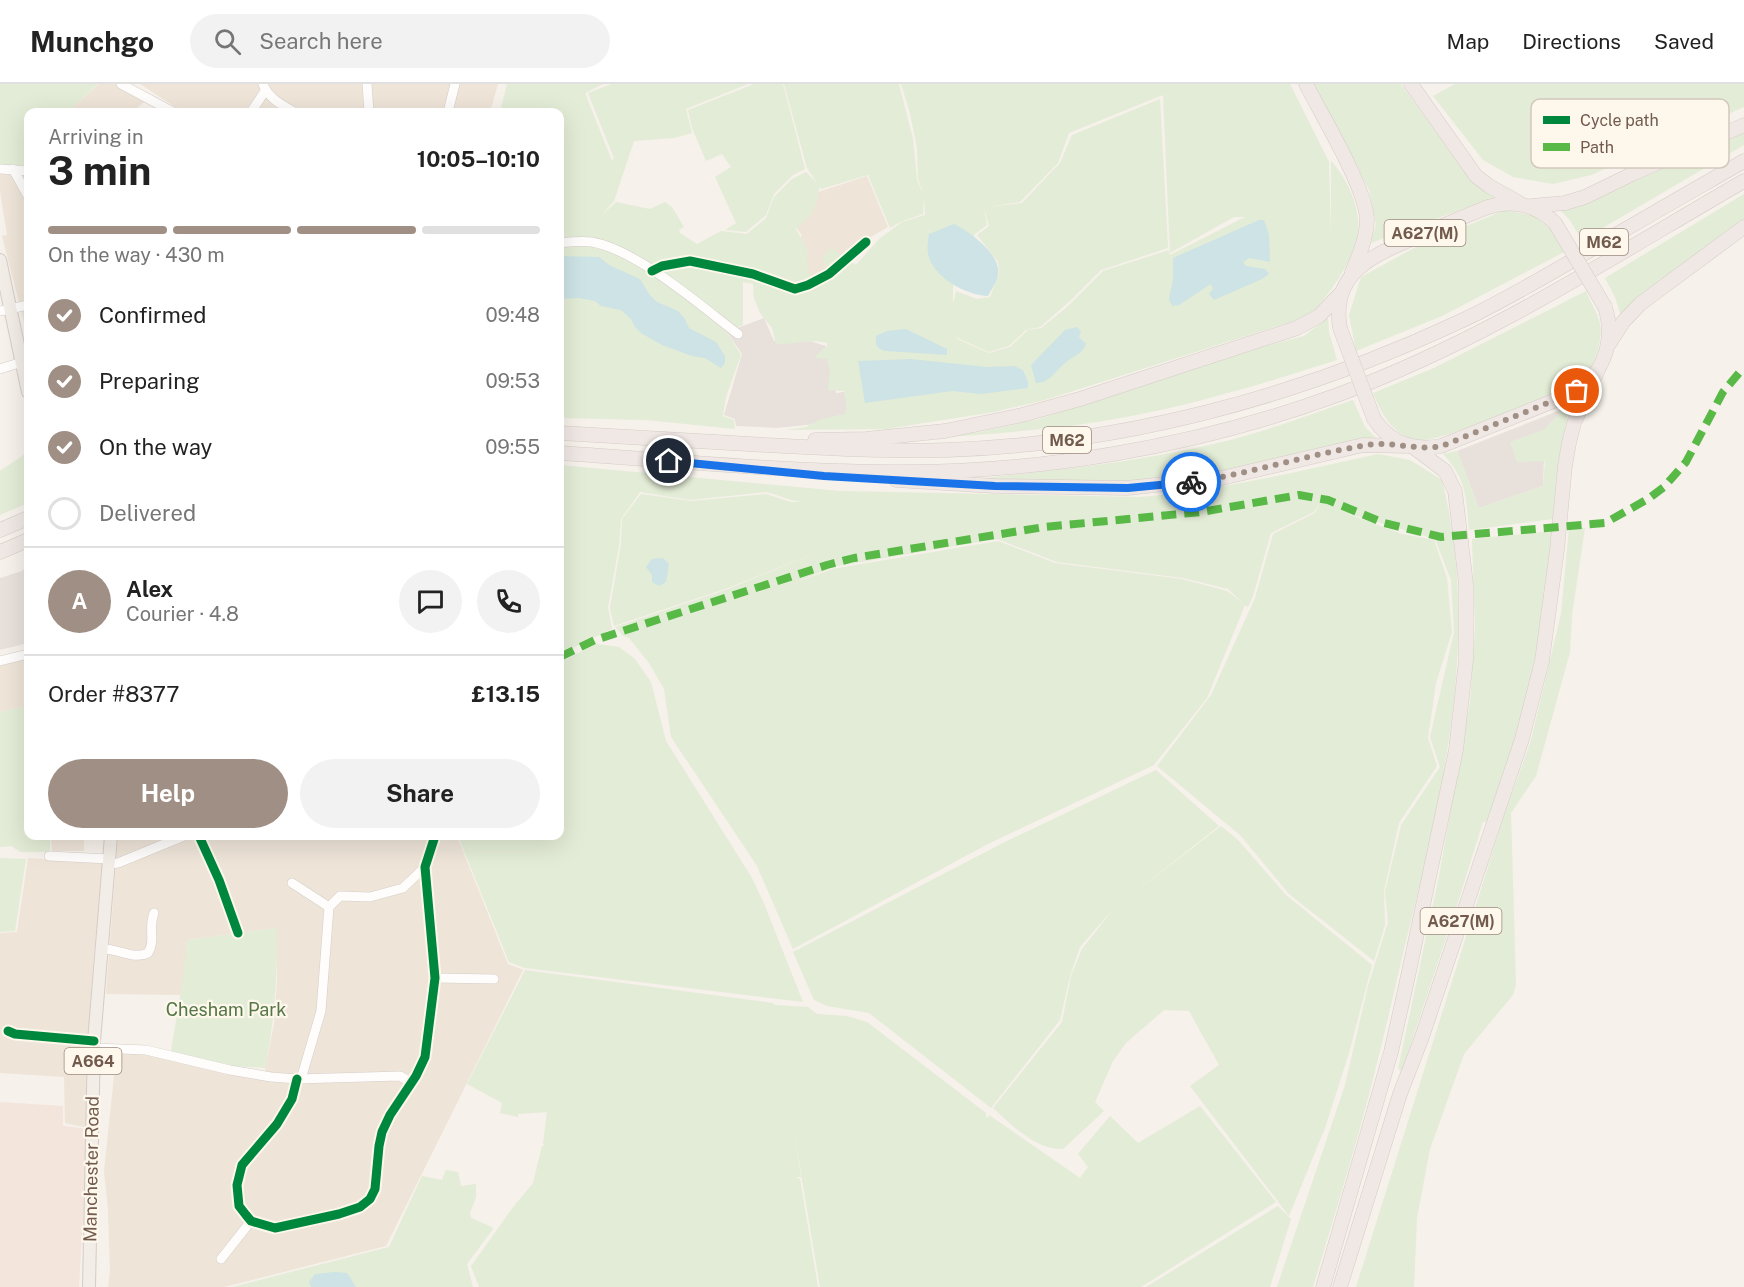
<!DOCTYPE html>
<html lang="en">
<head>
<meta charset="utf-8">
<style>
  :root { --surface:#fff; --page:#f2f2f2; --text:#222; --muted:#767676; --line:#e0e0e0; --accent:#a08f84 }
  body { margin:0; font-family:"Public Sans",sans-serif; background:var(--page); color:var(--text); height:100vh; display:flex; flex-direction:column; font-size:22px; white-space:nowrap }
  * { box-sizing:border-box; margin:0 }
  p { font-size:20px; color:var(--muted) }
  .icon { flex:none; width:33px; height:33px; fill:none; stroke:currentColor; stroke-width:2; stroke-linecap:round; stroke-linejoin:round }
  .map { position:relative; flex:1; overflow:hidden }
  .side { position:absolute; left:24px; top:24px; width:540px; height:732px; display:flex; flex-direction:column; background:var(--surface); border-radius:12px; box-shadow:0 6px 24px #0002 }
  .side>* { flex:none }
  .pin { position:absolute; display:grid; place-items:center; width:51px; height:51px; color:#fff; margin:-26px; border:3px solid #fff; border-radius:50%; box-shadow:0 2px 6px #0007 }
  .courier { position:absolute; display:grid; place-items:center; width:60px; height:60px; margin:-30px; border:4px solid #1a73e8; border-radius:50%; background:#fff; color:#222; box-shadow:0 2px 8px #0007 }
  .overview em { font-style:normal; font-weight:700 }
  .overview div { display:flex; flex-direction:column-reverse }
  .overview { display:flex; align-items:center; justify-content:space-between; height:102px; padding:0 24px }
  h1 { font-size:39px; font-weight:700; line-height:45px }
  .bar { display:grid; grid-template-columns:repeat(4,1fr); gap:9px 6px; align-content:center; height:72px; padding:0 24px }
  .bar i { height:8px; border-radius:4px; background:var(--line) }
  .bar .selected { background:var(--accent) }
  .bar p { grid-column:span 4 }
  .line { display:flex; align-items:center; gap:15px; padding:0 24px; border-top:2px solid var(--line) }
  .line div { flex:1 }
  .round { display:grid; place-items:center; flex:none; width:63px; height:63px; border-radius:32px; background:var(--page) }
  ol { padding:0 24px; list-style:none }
  li { display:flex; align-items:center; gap:18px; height:66px }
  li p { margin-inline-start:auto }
  li .icon { padding:6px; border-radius:50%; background:var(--accent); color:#fff; stroke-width:4 }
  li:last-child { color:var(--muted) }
  li i { width:33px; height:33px; border:3px solid var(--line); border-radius:50% }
  .action { display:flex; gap:12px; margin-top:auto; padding:12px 24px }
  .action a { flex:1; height:69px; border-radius:36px; background:var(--accent); color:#fff; font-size:24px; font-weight:700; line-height:69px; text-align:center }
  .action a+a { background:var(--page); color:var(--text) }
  header { display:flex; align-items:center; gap:36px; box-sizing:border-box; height:84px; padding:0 30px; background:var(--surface); border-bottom:2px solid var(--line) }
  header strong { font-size:28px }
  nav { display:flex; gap:33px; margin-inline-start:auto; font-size:21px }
  .search { width:420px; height:54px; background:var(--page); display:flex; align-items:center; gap:15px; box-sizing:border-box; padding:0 21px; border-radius:33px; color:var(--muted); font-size:22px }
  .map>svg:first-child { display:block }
  .residential { fill:#eee4d8 }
  .commercial { fill:#f3e4dc }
  .industrial { fill:#e8e1db }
  .green { fill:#e3ecd6; fill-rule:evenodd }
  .water { fill:#cde3e5 }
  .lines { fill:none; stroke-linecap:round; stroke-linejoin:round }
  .minor-casing { stroke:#d5cec9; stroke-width:10 }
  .major-casing { stroke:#d5ccc7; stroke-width:14 }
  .highway-casing { stroke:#d5ccc7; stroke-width:15 }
  .minor { stroke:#fefdfc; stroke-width:9 }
  .major { stroke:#f2ede6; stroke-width:12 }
  .highway { stroke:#f0e8e5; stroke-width:14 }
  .highway-bridge-casing { stroke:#d5ccc7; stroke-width:15; stroke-linecap:butt }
  .highway-bridge { stroke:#f0e8e5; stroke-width:14 }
  .quiet { stroke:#58b947; stroke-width:8; stroke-dasharray:15 8; stroke-linecap:butt }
  .cycleway-casing { stroke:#fdf7ec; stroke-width:13 }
  .cycleway { stroke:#00873e; stroke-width:9 }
  .done { stroke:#a08f84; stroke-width:6; stroke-dasharray:0 10.8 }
  .route { stroke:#1a73e8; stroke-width:8 }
  .labels { text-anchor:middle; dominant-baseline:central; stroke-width:4.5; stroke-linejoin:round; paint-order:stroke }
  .shield { fill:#fdf7ec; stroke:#9c897d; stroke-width:1.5 }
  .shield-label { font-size:16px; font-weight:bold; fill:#725a4d }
  .park-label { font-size:18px; fill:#557746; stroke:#fdf7ec }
  .street-label { font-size:18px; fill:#725a4d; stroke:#fdf7ec }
  .key { fill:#fdf7ec; stroke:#d3c8bc; stroke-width:1.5 }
  .key-label { font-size:16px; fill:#725a4d }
</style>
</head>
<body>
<header>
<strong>Munchgo</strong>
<div class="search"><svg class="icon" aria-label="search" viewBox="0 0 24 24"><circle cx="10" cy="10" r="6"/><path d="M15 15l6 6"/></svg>Search here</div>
<nav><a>Map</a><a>Directions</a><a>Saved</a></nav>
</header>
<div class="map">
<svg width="1744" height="1203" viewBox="0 0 1744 1203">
  <rect width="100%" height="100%" fill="#f6f1ea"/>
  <g class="residential">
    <path d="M99,0h17l30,16 -13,12h-66z"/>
    <path d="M140,0h358l-8,28h-307z"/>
    <path d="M0,90l28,1v163l-26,-102 5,-1 -7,-44z"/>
    <path d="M867,92l21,51 -27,16 -44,35 -13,5 -22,-32 20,-15 -9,-14 25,-30z"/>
    <path d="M28,572v50l-28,6v-48z"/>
    <path d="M51,752h33v15h-32z"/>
    <path d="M118,752h339l51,128 15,6 -137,276 -162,41h-116l2,-15 -2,-62 -4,-39 12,-114 8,-4h20l121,24v-9l9,-44 3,-43 -1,-53 -89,12 -3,45 -4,10 -74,-1z"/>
    <path d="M28,774l76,5 -10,89 -5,74 -3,52 2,50 -23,-5 -1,-46 -64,-4v-140l17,-1z"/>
  </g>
  <path class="commercial" d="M0,1018l63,4v20l25,3 -9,158h-79z"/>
  <g class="industrial">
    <path d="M764,234l10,23 32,-1 20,6 10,47 14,-2 5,29 -78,8 -41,-2 -1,-7 -11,-4 18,-61 -15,-22z"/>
    <path d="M1563,325l-18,20 -2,57 -64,22 -22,-57z"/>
    <path d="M28,480v79l-28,7v-72l22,-7z"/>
  </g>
  <g class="green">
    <path d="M0,0h98l-31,28h-39v53h-28z"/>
    <path d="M507,0h96l-18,9 27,68 2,-3 -26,-65 24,-9h136l-62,25 6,24 -18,5 -40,3 -20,60 -13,15 15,-14 34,7 15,-7 7,5 12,20 -5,3 1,3 17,11 24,-13 26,3 19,-16 8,-21 18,-18 14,-7 11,11 -10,-15 -23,-84h115l14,55 4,41 7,16 -6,-17 -1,-31 -7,-35 -9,-29h389l39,78 2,74v-75c16,17 30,47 27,72 -4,27 -30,64 -49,83l-264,84 -51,12 -108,17 -100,1 20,-3 15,-8 24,-5 2,-6 -3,-17 -16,-1 2,-17 -3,-14 -12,-1 5,-7 7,-5v-3c-17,-5 -34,2 -51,1l-4,-16 -12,-15 -6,-15 -1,-14 -10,-2v43l-16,7 14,23 -15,42 -3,19 11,4 1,9 -89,-9 -86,-2v-306h-60zM1163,11l7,158 64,-36h11l-75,38 -1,-5 -66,21 -37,37 -25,20 -13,2 -18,17 -21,6 -32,-14 -2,-2 34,15 20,-6 17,-16 14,-3 30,-26 31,-31 67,-22 -8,-149 -88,36 -12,28 -38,40 -36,4 34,-5 38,-39 11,-30zM868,91l22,53 10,-6 23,-8 1,-17 1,18 -23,7 -23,17 -23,26 -25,-17 -9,10 7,18 -7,5 -14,-8 -1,-24 -11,-20c16,-15 21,-19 23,-42l2,2zM984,123l5,19 -12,9 21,27 1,12 -9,23 -13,2 -21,-8 -2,9 -4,4 3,-4v-13l22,-53 12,-9z"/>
    <path d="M754,0h29l22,85 -12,6 -19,19 -8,21 -20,17 -21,-2 11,-7 -21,-46 16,-10 -9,-13 -16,7 -14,-33 -4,-18z"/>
    <path d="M1313,0h88l56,78 38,35 -124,46 5,-19 -7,-34z"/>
    <path d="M1455,0h289v23l-153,68 -38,9 -40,-7 -30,-17 -50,-64z"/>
    <path d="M1744,46v15l-162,95 -13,-21 -11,-11z"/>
    <path d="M1744,110v26l-84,63 -39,34 -6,-20 -10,-19z"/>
    <path d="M1505,126l30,6 23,20 8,15 -124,65 -86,35 -7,-36 12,-38 55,-30z"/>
    <path d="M1586,207c4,10 10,19 13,29 5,14 -2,37 -9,49 -3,5 -11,13 -16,16 -19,11 -139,59 -156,55 -27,-6 -35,-24 -45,-47l61,-25z"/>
    <path d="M1328,234l1,14 8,28c-69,22 -139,44 -211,57 -69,13 -138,17 -208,22l62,-7 59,-13 218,-71 47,-12z"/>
    <path d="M1353,316l12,27 12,12 -146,33 -93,10 -175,-2c86,-9 171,-17 255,-37 46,-11 91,-28 135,-43z"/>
    <path d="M1569,323l-13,71 -3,41 -84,11c-3,-33 -2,-50 -26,-76l14,-3 22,57 64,-22 2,-25 -28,1 -7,-20 35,-13 18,-20z"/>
    <path d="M28,368v51l-28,12v-44z"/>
    <path d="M1378,370l32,6 32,20c39,157 1,312 -37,465 -15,64 -29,127 -47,190 -14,51 -30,101 -45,152h-36l68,-202 23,-99 20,-64 -3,-30 16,-67 39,-58 -10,-30 24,-105 -3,-52 -16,-41 -92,-27 59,22 32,6 13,38 5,54 -16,51 -8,55 9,28 -38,57 -15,68 1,34 -11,36 -85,-67 -48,-58 -84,-70 54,-71 44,-97 18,-64 42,-21 5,-10 -6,9 -43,21 -18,63 -5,11 -3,-2 -38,93 -53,67 -166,79 -195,105 -36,-83 -86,-129 -7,-48 -15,-26 -20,-25 -6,-2 -8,-9 113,-38 104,-43 -104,42 -114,38 -4,-18 11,-64 1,-25 19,-25 50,7 75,-7 25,8h11l-11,-2 -24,-8 -77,8 -50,-8 -19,27 -2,27 -11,61 4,22 -52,25v-189l280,26 298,6 49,-4 95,-18zM997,455l60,23 126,16 45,11 16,15 -17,-13 -45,-12 -127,-16 -57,-22 -166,28 -37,14 37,-16z"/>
    <path d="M1569,444h16l-13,87 -2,37 -34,124 -25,37 5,172 -3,10 -49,59 -34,95 -13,69 -3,69h-58l147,-468 28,-79 30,-126z"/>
    <path d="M1553,447l-11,96 -20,89 -33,105 -6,1 -25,80 -56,169 -4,-2 41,-193 31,-174 5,-75 -3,-88z"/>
    <path d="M597,560l22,3 16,12 16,23 15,59 86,137 13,28 38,96 -278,-34 -16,-6 -51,-126h102v-174z"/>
    <path d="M28,622v130h22v16h-29l-10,-6 -11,1v-135z"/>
    <path d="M1156,686l63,56 -99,78 101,-78 17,14 48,55 86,70 -23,88 -24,75 -36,88 -99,-130 29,-21 -30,-54 -25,-1 -38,33 -13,18 -18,41 9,9 -41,38c-28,1 -51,-24 -70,-41l69,-86 9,-46 11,-27 33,-42 -35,40 -10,29 -10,44 -69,88 -122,-95 -42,-7 -13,-6 -21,-48 210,-109z"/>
    <path d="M0,774l26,1 -11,72 -15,1z"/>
    <path d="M277,844c0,51 -2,90 -12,140l-32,-2 -62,-15c6,-37 13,-73 16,-111z"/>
    <path d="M525,886l248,33 2,3v-1l33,2 9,7 30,2 20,6 119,91v3l2,2 1,-3 91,63 8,-11 -10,-13 32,-38 28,27 62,-37 76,96 -135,85h-321l-28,-167 9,57h-6l5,2 18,108h-339l-8,-21 43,-60 19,-23 9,-37 3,-1 -2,-1 4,-32 -29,2v3l-18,-4 2,-10 -35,-19z"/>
    <path d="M446,1086l12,2 3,14 15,-2v13l-6,16 1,5 21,9 1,2 -26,35 6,23h-241l157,-40 33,-71 20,4z"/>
    <path d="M1278,1122l13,13 -21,68h-124z"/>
  </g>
  <g class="water">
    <path d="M1259,136h5l5,15 1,27 -21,-4 -6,4 3,4 19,3 4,5 -7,5 -48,21 -5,-6 4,-5 -2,-5 -32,21 -7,1 -3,-7 4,-20v-21z"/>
    <path d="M954,140c15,7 48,31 44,51 -1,7 -7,15 -10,21 -21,0 -57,-20 -60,-43 -1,-6 0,-13 1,-19z"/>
    <path d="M560,172l39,1 10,8 31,14 9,15 8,8 21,9 7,8 4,9 27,14 9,14v7l-4,5 -16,-10 -13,-2 -30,-11 -21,-12 -6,-6 -4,-8 -10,-9 -20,-4 -6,-5 -16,-3 -19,1z"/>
    <path d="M1076,243l5,4 -2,6 7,7c-3,10 -15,13 -22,20 -10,8 -14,19 -28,19l-5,-18 34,-35z"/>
    <path d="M906,245l41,20v6l-61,-4c-9,-2 -11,-6 -10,-15l11,-5z"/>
    <path d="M910,275l77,8 27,-1 9,4 5,12v6l-47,6 -29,-3 -87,12 -7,-42z"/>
    <path d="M663,474l6,6 -3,18 -7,4 -7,-4v-7l-6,-8 6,-8z"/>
    <path d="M334,1188l13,1 9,14h-45l-2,-5 6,-8z"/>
  </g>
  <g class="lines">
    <defs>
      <g id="minor">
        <path d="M121,0l52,28"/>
        <path d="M263,0c5,14 19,21 31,28"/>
        <path d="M367,0l2,28"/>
        <path d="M251,28l14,-21"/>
        <path d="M448,28l7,-28"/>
        <path d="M0,85l28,2"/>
        <path d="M13,85l15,27"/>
        <path d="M560,159c10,-1 22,-2 32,-1 45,8 109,64 146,92"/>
        <path d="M652,187l10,-5 28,-5 63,13 42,15 13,-4 21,-11 37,-32"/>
        <path d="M0,227l28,-6"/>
        <path d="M0,285l22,-7"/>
        <path d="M0,577l28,-7"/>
        <path d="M199,752l20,44 19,53"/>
        <path d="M49,772l61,3"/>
        <path d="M110,780l8,-1 66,-27"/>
        <path d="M292,799l37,24"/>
        <path d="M103,865c16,0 32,11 45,4 8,-12 0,-26 6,-40"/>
        <path d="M435,894l59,1"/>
        <path d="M8,947l7,3 79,7"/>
        <path d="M94,964l52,2 84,20 41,7 26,2 103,-3 12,7"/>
        <path d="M297,995l-5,20 -15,25 -35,41 -5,20 2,21 7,9 5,6 24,7 64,-14 21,-7 10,-8 5,-10 4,-43 3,-14 8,-17 26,-39 9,-19 10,-79 -10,-111 10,-31"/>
        <path d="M301,995l20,-68 8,-104 11,-11 30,1 33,-9 22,-21"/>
        <path d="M221,1175l30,-38"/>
      </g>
      <g id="major">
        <path d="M0,176l28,132"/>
        <path d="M89,1203l5,-246 17,-205"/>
      </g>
      <g id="highway">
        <path d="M1306,0c16,32 59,102 61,135 0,18 -8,37 -15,53"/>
        <path d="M1411,0l65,92 13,10 29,16"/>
        <path d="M1531,122l34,-3 20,-6 47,-23 112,-49"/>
        <path d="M1340,244c-10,-57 36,-74 79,-92 23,-10 46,-20 69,-29 25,-8 49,-2 67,16"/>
        <path d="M1609,260l14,-22 17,-18 104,-77"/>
        <path d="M1374,335c16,24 40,32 67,27l130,-52c32,-17 45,-53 34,-87"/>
        <path d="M560,349c68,4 137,8 206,12 60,3 121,7 181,5 177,-6 354,-54 514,-129 43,-20 85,-45 126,-69 52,-31 105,-61 157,-91"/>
        <path d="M815,356l51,-1 79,-8 77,-16 58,-16 217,-71 22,-12 23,-24"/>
        <path d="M560,369c108,7 216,18 325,19 151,2 312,-25 455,-78 144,-53 272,-137 404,-213"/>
        <path d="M896,396l99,6 132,2 95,-10 141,-33 45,1"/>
        <path d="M0,446l28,-12"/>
        <path d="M0,468l28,-12"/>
        <path d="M1323,1203l68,-235 14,-62 51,-240 10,-90v-76l-11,-93 -10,-20 -32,-24"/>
        <path d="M1340,1203l60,-193 22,-57 100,-298 20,-78 15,-111 8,-84 4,-23 5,-20 24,-53"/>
      </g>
    </defs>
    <use href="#minor" class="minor-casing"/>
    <use href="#major" class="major-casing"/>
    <use href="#highway" class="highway-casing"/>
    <use href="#minor" class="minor"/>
    <use href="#major" class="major"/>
    <use href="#highway" class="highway"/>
    <defs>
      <g id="highway-bridge">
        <path d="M1555,139l50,84"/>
        <path d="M1340,244l34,91"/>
      </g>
    </defs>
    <use href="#highway-bridge" class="highway-bridge-casing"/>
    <use href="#highway-bridge" class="highway-bridge"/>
    <path class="quiet" d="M560,573l35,-17 232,-75 27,-7 190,-31 157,-15 98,-17 29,5 56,23 57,14 164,-14 43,-24 16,-12 22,-25 37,-70 21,-25"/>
    <defs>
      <g id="cycleway">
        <path d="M652,187l10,-5 28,-5 63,13 42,15 13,-4 21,-11 37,-32"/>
        <path d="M199,752l20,44 19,53"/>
        <path d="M8,947l7,3 79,7"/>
        <path d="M297,995l-5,20 -15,25 -35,41 -5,20 2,21 7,9 5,6 24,7 64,-14 21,-7 10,-8 5,-10 4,-43 3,-14 8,-17 26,-39 9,-19 10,-79 -10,-111 10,-31"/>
      </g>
    </defs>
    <use href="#cycleway" class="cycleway-casing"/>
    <use href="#cycleway" class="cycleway"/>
  </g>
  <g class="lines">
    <path class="done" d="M1191,398c60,-8 117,-28 177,-37 24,-4 49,6 74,1l135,-55"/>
    <path class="route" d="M669,377l155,15 171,10 133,2 63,-6"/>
  </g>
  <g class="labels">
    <g class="shield">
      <rect x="1384.5" y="136" width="81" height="26" rx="4.5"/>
      <rect x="1580" y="145" width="48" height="26" rx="4.5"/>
      <rect x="1043" y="343" width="48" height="26" rx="4.5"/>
      <rect x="1420.5" y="824" width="81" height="26" rx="4.5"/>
      <rect x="64.5" y="964" width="57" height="26" rx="4.5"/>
    </g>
    <g class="shield-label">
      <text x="1425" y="149">A627(M)</text>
      <text x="1604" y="158">M62</text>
      <text x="1067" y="356">M62</text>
      <text x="1461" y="837">A627(M)</text>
      <text x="93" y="977">A664</text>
    </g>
    <g class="park-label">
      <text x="226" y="925">Chesham Park</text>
    </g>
    <g class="street-label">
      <text transform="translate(91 1085) rotate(-89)">Manchester Road</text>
    </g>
  </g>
  <rect x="1531" y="15" width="198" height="69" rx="9" class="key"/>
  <rect x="1543" y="32" width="27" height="8" fill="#00873e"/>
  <rect x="1543" y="59" width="27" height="8" fill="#58b947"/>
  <g class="key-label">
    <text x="1580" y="42">Cycle path</text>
    <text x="1580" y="69">Path</text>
  </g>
</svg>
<div class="pin" style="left:1577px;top:307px;background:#ea580c"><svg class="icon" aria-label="bag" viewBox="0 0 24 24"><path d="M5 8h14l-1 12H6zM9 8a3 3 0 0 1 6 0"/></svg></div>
<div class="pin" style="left:669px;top:377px;background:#1f2937"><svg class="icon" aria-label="home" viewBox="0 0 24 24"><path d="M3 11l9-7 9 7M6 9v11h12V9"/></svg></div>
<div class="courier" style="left:1191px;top:398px"><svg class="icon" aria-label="bike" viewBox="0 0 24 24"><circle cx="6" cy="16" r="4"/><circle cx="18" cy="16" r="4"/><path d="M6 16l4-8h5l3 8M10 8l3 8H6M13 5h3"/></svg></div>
<section class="side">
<div class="overview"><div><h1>3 min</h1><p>Arriving in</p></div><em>10:05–10:10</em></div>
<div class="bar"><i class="selected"></i><i class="selected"></i><i class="selected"></i><i></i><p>On the way · 430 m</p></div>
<ol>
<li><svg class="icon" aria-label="check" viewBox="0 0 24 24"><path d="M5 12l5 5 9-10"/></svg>Confirmed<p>09:48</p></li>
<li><svg class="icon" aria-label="check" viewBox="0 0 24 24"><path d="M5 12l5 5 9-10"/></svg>Preparing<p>09:53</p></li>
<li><svg class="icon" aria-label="check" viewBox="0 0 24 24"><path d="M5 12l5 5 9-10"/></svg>On the way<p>09:55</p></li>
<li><i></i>Delivered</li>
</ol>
<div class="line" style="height:108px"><b class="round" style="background:var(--accent);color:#fff">A</b><div><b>Alex</b><p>Courier · 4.8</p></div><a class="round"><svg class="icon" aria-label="chat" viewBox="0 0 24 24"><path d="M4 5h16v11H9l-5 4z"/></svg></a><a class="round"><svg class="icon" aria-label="phone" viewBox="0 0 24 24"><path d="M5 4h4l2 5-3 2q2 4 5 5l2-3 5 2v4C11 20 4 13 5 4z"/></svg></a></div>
<div class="line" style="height:78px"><div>Order #8377</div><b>£13.15</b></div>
<div class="action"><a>Help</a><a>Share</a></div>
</section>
</div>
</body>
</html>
